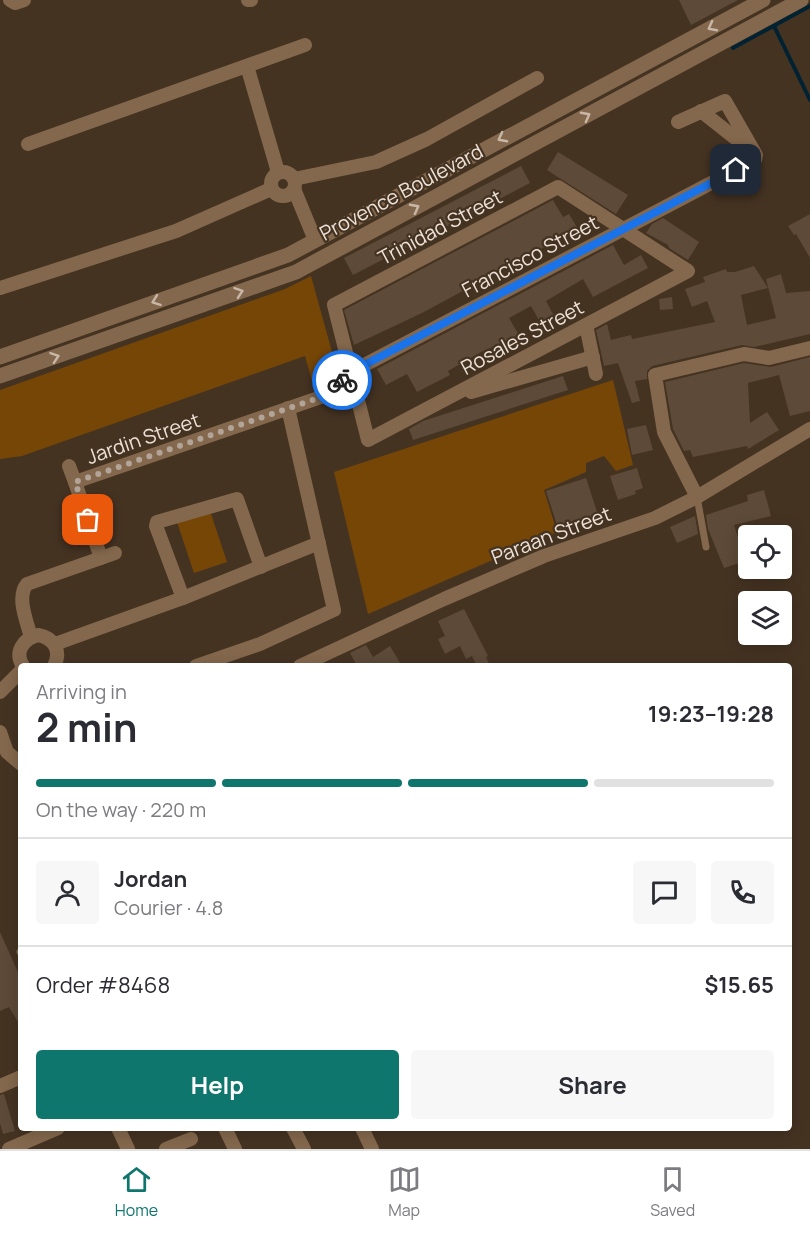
<!DOCTYPE html>
<html lang="en">
<head>
<meta charset="utf-8">
<style>
  :root { --surface:#fff; --page:#f7f7f7; --text:#2b2b33; --muted:#7c7c81; --line:#e1e1e2; --accent:#0f766e }
  body { margin:0; font-family:Manrope,sans-serif; background:var(--page); color:var(--text); height:100vh; display:flex; flex-direction:column; font-size:22px; white-space:nowrap }
  * { box-sizing:border-box; margin:0 }
  p { font-size:20px; color:var(--muted) }
  .icon { flex:none; width:33px; height:33px; fill:none; stroke:currentColor; stroke-width:2; stroke-linecap:round; stroke-linejoin:round }
  .map { position:relative; flex:1; overflow:hidden }
  .panel { position:absolute; left:18px; top:663px; width:774px; height:468px; display:flex; flex-direction:column; background:var(--surface); border-radius:6px; box-shadow:0 3px 15px #0003 }
  .panel>* { flex:none }
  .tools { position:absolute; left:738px; top:525px; display:grid; gap:12px }
  .tools a { display:grid; place-items:center; width:54px; height:54px; border-radius:6px; background:var(--surface); box-shadow:0 3px 15px #0003; font-size:30px }
  .pin { position:absolute; display:grid; place-items:center; width:51px; height:51px; color:#fff; margin:-26px; border-radius:12px; box-shadow:0 3px 9px #0006 }
  .courier { position:absolute; display:grid; place-items:center; width:60px; height:60px; margin:-30px; border:4px solid #1a73e8; border-radius:50%; background:#fff; color:#222; box-shadow:0 2px 8px #0007 }
  .overview em { font-style:normal; font-weight:700 }
  .overview div { display:flex; flex-direction:column-reverse }
  .overview { display:flex; align-items:center; justify-content:space-between; height:102px; padding:0 18px }
  h1 { font-size:39px; font-weight:700; line-height:45px }
  .bar { display:grid; grid-template-columns:repeat(4,1fr); gap:9px 6px; align-content:center; height:72px; padding:0 18px }
  .bar i { height:8px; border-radius:4px; background:var(--line) }
  .bar .current { background:var(--accent) }
  .bar p { grid-column:span 4 }
  .line { display:flex; align-items:center; gap:15px; padding:0 18px; border-top:2px solid var(--line) }
  .line div { flex:1 }
  .round { display:grid; place-items:center; flex:none; width:63px; height:63px; border-radius:6px; background:var(--page) }
  .cta { display:flex; gap:12px; margin-top:auto; padding:12px 18px }
  .cta a { flex:1; height:69px; border-radius:6px; background:var(--accent); color:#fff; font-size:24px; font-weight:700; line-height:69px; text-align:center }
  .cta a+a { background:var(--page); color:var(--text) }
  .menu { display:flex; justify-content:space-around; align-items:center; height:84px; border-top:2px solid var(--line); background:var(--surface); font-size:16px; color:var(--muted) }
  .menu a { display:grid; justify-items:center; gap:3px }
  .menu .current { color:var(--accent) }
  .map>svg:first-child { display:block }
  .green { fill:#764607 }
  .lines { fill:none; stroke-linecap:round; stroke-linejoin:round }
  .stream { stroke:#012232; stroke-width:4 }
  .building { fill:#5d4a38 }
  .service { stroke:#84684d; stroke-width:7 }
  .minor { stroke:#84684d; stroke-width:14 }
  .tertiary { stroke:#84684d; stroke-width:15 }
  .oneway { stroke:#c8b7a7 }
  .done { stroke:#b2a498; stroke-width:6; stroke-dasharray:0 10.8 }
  .route { stroke:#1a73e8; stroke-width:8 }
  .labels { text-anchor:middle; dominant-baseline:central; stroke-width:4.5; stroke-linejoin:round; paint-order:stroke }
  .street-label { font-size:20px; fill:#ede1d7; stroke:#453322 }
</style>
</head>
<body>
<div class="map">
<svg width="810" height="1149" viewBox="0 0 810 1149">
  <rect width="100%" height="100%" fill="#453322"/>
  <g class="green">
    <path d="M311,276l21,76 -4,12 -16,17 -7,-25 -283,100 -22,3v-69l285,-101z"/>
    <path d="M613,380l20,85 -17,6 -12,-15 -18,7v9l-42,18 13,42 -189,82 -34,-142z"/>
    <path d="M209,508l18,54 -33,11 -18,-54z"/>
  </g>
  <g class="lines">
    <g class="stream">
      <path d="M774,26l36,74"/>
      <path d="M733,48l77,-42"/>
    </g>
  </g>
  <g class="building">
    <path d="M679,0h59l-47,25z"/>
    <path d="M558,152l70,43 -12,19 -69,-44z"/>
    <path d="M521,166l9,17 -177,92 -9,-17z"/>
    <path d="M553,200l10,17 6,-3 9,15 -156,84 -68,32 -10,-35z"/>
    <path d="M810,214v44l-14,-24 -2,1 -6,-9z"/>
    <path d="M663,218l36,24 -11,18 -19,-12 -1,-3 -22,-12 6,-9z"/>
    <path d="M613,245l11,20 17,-10 7,13 -55,29 -10,-18 -37,22 8,15 -13,8 -10,-18 -22,12 10,17 -38,17 -33,19 2,4 -33,17 -10,-18 -21,11 -9,-16z"/>
    <path d="M754,266l14,22 -27,7 6,30 29,-7 -10,-39 15,-5 5,19 24,-2v43l-56,13 -12,-2 -90,21 -5,5v8l-12,2 5,20 -8,2 -14,-40 -14,3 -8,-36 11,-6 4,16 20,-5 1,4 83,-17 -8,-21 -15,6 -7,-18 20,-7 -2,-5 23,-8 1,3h8z"/>
    <path d="M672,297l1,12 -13,1 -1,-11z"/>
    <path d="M810,357v54l-20,5 -11,-41 -31,8 2,40 17,-11 12,18 -31,19 -1,-3 -54,11 -3,-7 -6,1 -11,-22 -8,-47 79,-19 27,4z"/>
    <path d="M563,376l5,14 -155,50 -4,-11 14,-8z"/>
    <path d="M646,425l7,25 -21,5 -5,-26z"/>
    <path d="M637,468l6,20 -8,3 1,3 -18,6 -8,-24z"/>
    <path d="M586,478l13,40 -40,13 -13,-40z"/>
    <path d="M764,490l7,26 -37,9 12,36 -22,7 -16,-39 -2,-14 42,-14 -1,-6z"/>
    <path d="M695,516l3,18 -21,9 -7,-16z"/>
    <path d="M464,609l24,47 -2,1 4,9h-13l-5,-10 -6,3 -6,-13 -15,8 -7,-15 7,-3 -7,-15z"/>
    <path d="M366,645l7,12 17,-11 12,20h-45l-7,-13z"/>
    <path d="M0,932l21,47v48l-12,-20 -9,4z"/>
    <path d="M4,1094l11,37 -12,3 -3,-11v-28z"/>
  </g>
  <g class="lines">
    <g class="service">
      <path d="M697,497l9,50"/>
      <path d="M20,952l1,2"/>
    </g>
    <g class="minor">
      <path d="M10,0l5,3 9,-3"/>
      <path d="M248,0h3"/>
      <path d="M247,66l31,106"/>
      <path d="M701,111l48,38"/>
      <path d="M28,144l277,-99"/>
      <circle cx="283" cy="184" r="12"/>
      <path d="M294,179l82,-17 51,-23 110,-61"/>
      <path d="M558,187l130,84 -320,169 -34,-135z"/>
      <path d="M294,189l21,51"/>
      <path d="M0,288l176,-57 95,-42"/>
      <path d="M586,325l10,49"/>
      <path d="M471,392l122,-35"/>
      <path d="M69,466l6,16"/>
      <path d="M697,497l-33,-65 -9,-57 89,-21 25,4 41,-10"/>
      <path d="M101,558l14,-5"/>
      <path d="M183,598l-27,-72 1,-4 80,-23 24,68"/>
      <path d="M31,637c-4,-15 -15,-40 -4,-53l74,-26 -26,-76 249,-86 27,-24 404,-212 1,-5 -31,-54 -47,21"/>
      <path d="M55,644l128,-46 136,-55"/>
      <path d="M23,666c-9,-14 0,-27 15,-31 16,3 24,16 16,31"/>
      <path d="M196,666l64,-22 74,-34 -46,-202"/>
      <path d="M300,666l144,-67 100,-43 111,-38 42,-21 113,-68"/>
      <path d="M0,692l21,-21"/>
      <path d="M0,732l7,20 14,12"/>
      <path d="M0,1086l21,-9"/>
      <path d="M118,1128l10,21"/>
      <path d="M225,1128l10,21"/>
      <path d="M293,1128l11,21"/>
      <path d="M362,1128l10,21"/>
      <path d="M9,1149l49,-21"/>
      <path d="M166,1149l25,-10"/>
    </g>
    <g class="tertiary">
      <path d="M0,357l288,-102 475,-255"/>
      <path d="M0,376l296,-104 505,-272"/>
    </g>
  </g>
  <defs><path id="oneway-chevron" d="M-2-3.5L2.5 0L-2 3.5" fill="none" stroke-width="1.6" stroke-linecap="round" stroke-linejoin="round" transform="scale(1.5)"/></defs>
  <g class="oneway">
    <use href="#oneway-chevron" transform="translate(712 27) rotate(152)"/>
    <use href="#oneway-chevron" transform="translate(586 116) rotate(-28)"/>
    <use href="#oneway-chevron" transform="translate(502 138) rotate(152)"/>
    <use href="#oneway-chevron" transform="translate(415 208) rotate(-28)"/>
    <use href="#oneway-chevron" transform="translate(239 292) rotate(-19)"/>
    <use href="#oneway-chevron" transform="translate(156 301) rotate(160)"/>
    <use href="#oneway-chevron" transform="translate(55 357) rotate(-19)"/>
  </g>
  <g class="lines">
    <path class="done" d="M88,520l-13,-38 249,-86 18,-16"/>
    <path class="route" d="M342,380l9,-8 385,-202"/>
  </g>
  <g class="labels">
    <g class="street-label">
      <text transform="translate(401 192) rotate(-28)">Provence Boulevard</text>
      <text transform="translate(440 227) rotate(-28)">Trinidad Street</text>
      <text transform="translate(530 256) rotate(-28)">Francisco Street</text>
      <text transform="translate(522 337) rotate(-28)">Rosales Street</text>
      <text transform="translate(143 438) rotate(-19)">Jardin Street</text>
      <text transform="translate(551 535) rotate(-21)">Paraan Street</text>
    </g>
  </g>
</svg>
<div class="tools">
<a><svg class="icon" aria-label="locate" viewBox="0 0 24 24"><circle cx="12" cy="12" r="6"/><path d="M12 2v4M12 18v4M2 12h4M18 12h4"/></svg></a>
<a><svg class="icon" aria-label="layers" viewBox="0 0 24 24"><path d="M12 4l9 5-9 5-9-5zM3 14l9 5 9-5"/></svg></a>
</div>
<div class="pin" style="left:88px;top:520px;background:#ea580c"><svg class="icon" aria-label="bag" viewBox="0 0 24 24"><path d="M5 8h14l-1 12H6zM9 8a3 3 0 0 1 6 0"/></svg></div>
<div class="pin" style="left:736px;top:170px;background:#1f2937"><svg class="icon" aria-label="home" viewBox="0 0 24 24"><path d="M3 11l9-7 9 7M6 9v11h12V9"/></svg></div>
<div class="courier" style="left:342px;top:380px"><svg class="icon" aria-label="bike" viewBox="0 0 24 24"><circle cx="6" cy="16" r="4"/><circle cx="18" cy="16" r="4"/><path d="M6 16l4-8h5l3 8M10 8l3 8H6M13 5h3"/></svg></div>
<section class="panel">
<div class="overview"><div><h1>2 min</h1><p>Arriving in</p></div><em>19:23–19:28</em></div>
<div class="bar"><i class="current"></i><i class="current"></i><i class="current"></i><i></i><p>On the way · 220 m</p></div>
<div class="line" style="height:108px"><a class="round"><svg class="icon" aria-label="person" viewBox="0 0 24 24"><circle cx="12" cy="8" r="4"/><path d="M4 21q1-7 8-7t8 7"/></svg></a><div><b>Jordan</b><p>Courier · 4.8</p></div><a class="round"><svg class="icon" aria-label="chat" viewBox="0 0 24 24"><path d="M4 5h16v11H9l-5 4z"/></svg></a><a class="round"><svg class="icon" aria-label="phone" viewBox="0 0 24 24"><path d="M5 4h4l2 5-3 2q2 4 5 5l2-3 5 2v4C11 20 4 13 5 4z"/></svg></a></div>
<div class="line" style="height:78px"><div>Order #8468</div><b>$15.65</b></div>
<div class="cta"><a>Help</a><a>Share</a></div>
</section>
</div>
<nav class="menu">
<a class="current"><svg class="icon" aria-label="home" viewBox="0 0 24 24"><path d="M3 11l9-7 9 7M6 9v11h12V9"/></svg>Home</a>
<a><svg class="icon" aria-label="map" viewBox="0 0 24 24"><path d="M3 6l6-2 6 2 6-2v14l-6 2-6-2-6 2zM9 4v14M15 6v14"/></svg>Map</a>
<a><svg class="icon" aria-label="saved" viewBox="0 0 24 24"><path d="M7 4h10v16l-5-4-5 4z"/></svg>Saved</a>
</nav>
</body>
</html>
